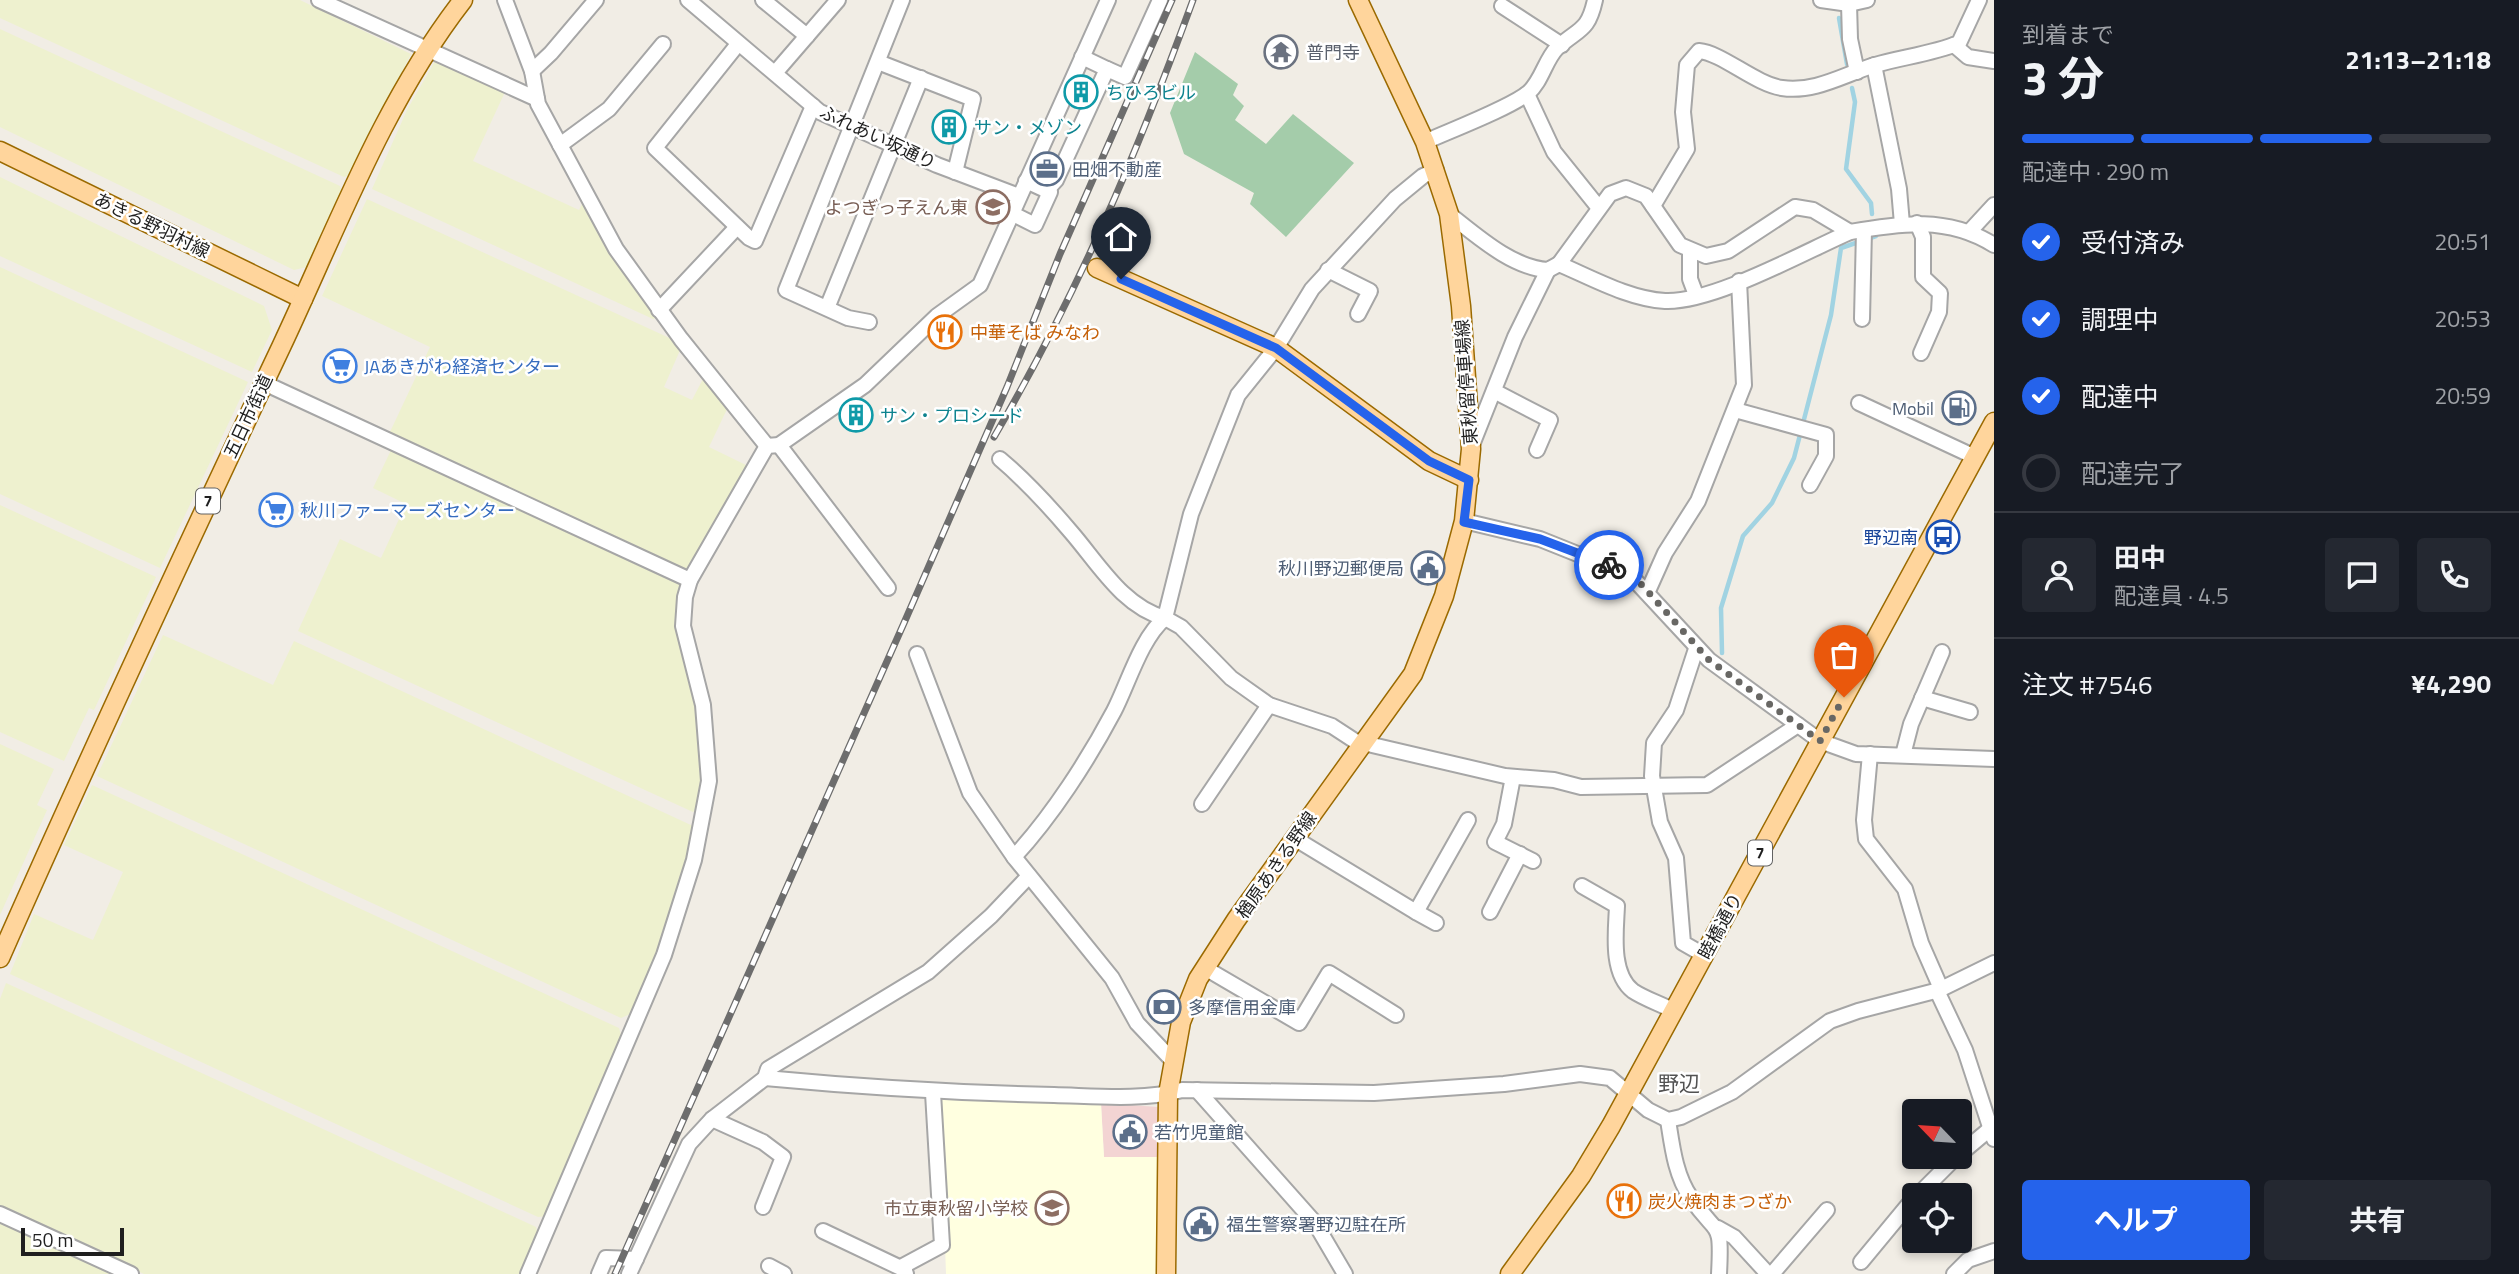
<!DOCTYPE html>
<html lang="ja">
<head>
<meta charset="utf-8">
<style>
  :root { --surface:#171b24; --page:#242831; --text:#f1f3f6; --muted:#9ea1a6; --line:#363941; --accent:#2563eb }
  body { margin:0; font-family:"Titillium Web","Noto Sans JP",sans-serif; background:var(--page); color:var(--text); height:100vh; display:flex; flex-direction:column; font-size:26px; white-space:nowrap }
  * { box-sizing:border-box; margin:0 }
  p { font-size:23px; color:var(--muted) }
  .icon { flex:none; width:38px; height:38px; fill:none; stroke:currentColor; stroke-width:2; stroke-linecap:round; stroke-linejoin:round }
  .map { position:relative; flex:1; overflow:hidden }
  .panel { display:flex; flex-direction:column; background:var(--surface); width:525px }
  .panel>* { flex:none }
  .needle { width:46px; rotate:295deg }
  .fabs { position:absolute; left:1902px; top:1099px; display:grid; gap:14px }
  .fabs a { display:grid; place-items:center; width:70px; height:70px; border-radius:7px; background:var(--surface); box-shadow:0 4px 10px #0003; font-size:35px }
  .scale { position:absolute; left:21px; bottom:18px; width:103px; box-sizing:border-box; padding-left:7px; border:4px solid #1f1f1f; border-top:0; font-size:19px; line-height:24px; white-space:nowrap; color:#1f1f1f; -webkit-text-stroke:5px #fff; paint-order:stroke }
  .pin { position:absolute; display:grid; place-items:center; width:60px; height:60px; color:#fff; margin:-72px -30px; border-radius:50% 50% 50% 0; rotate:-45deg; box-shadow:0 0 7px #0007 }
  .pin .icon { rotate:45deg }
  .courier { position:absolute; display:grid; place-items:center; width:70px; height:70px; margin:-35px; border:5px solid #2563eb; border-radius:50%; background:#fff; color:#222; box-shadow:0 2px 9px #0007 }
  .summary em { font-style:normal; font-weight:700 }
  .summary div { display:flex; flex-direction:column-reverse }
  .summary { display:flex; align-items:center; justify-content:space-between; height:119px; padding:0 28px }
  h1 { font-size:46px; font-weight:700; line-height:52px }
  .bar { display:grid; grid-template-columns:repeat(4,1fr); gap:10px 7px; align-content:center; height:84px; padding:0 28px }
  .bar i { height:9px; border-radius:5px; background:var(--line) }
  .bar .active { background:var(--accent) }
  .bar p { grid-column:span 4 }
  .line { display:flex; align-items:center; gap:18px; padding:0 28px; border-top:2px solid var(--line) }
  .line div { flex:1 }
  .round { display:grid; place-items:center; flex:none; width:74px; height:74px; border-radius:7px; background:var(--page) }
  ol { padding:0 28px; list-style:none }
  li { display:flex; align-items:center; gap:21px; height:77px }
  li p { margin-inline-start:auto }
  li .icon { padding:7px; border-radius:50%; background:var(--accent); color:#fff; stroke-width:4 }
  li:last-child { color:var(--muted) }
  li i { width:38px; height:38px; border:4px solid var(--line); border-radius:50% }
  .action { display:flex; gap:14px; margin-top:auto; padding:14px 28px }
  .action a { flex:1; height:80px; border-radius:7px; background:var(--accent); color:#fff; font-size:28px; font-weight:700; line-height:80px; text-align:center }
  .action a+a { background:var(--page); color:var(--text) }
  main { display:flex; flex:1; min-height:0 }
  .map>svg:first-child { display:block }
  .commercial { fill:#f3d4d3 }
  .education { fill:#ffffe0 }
  .farmland { fill:#eef1cf }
  .cemetery { fill:#a4ccaa }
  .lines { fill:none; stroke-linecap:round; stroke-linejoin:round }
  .stream { stroke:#a1d3e2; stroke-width:4.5 }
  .minor-casing { stroke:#a6a6a6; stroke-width:18 }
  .major-casing { stroke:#9b6a00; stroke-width:21 }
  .minor { stroke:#fff; stroke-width:14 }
  .major { stroke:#ffd59c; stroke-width:18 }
  .rail-casing { stroke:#6d6d6d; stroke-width:7 }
  .rail { stroke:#fff; stroke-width:4.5; stroke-dasharray:13; stroke-linecap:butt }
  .done { stroke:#686764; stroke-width:7; stroke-dasharray:0 12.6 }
  .route { stroke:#2563eb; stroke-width:9 }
  .labels { text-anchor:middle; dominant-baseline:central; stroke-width:5; stroke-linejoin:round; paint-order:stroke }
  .shield { fill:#fff; stroke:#626262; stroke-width:2 }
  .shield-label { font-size:16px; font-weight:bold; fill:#1f1f1f }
  .worship-label { font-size:18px; fill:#5b616d; stroke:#fff; text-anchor:start }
  .culture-label { font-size:18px; fill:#0d838f; stroke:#fff; text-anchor:start }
  .street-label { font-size:18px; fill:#1f1f1f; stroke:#fff }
  .service-label { font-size:18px; fill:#4e5e75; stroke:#fff; text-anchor:start }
  .education-label { font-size:18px; fill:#785e54; stroke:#fff; text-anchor:end }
  .food-label { font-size:18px; fill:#c56008; stroke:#fff; text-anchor:start }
  .shop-label { font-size:18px; fill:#366cbe; stroke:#fff; text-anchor:start }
  .transit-label { font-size:18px; fill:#164399; stroke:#fff; text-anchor:end }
  .quarter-label { font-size:21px; fill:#525252; stroke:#fff }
</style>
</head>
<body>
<main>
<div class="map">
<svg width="1994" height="1274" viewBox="0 0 1994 1274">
  <rect width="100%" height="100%" fill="#f1ede5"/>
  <path class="commercial" d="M1101,1103l57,4v50l-54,1z"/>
  <path class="education" d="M940,1098l161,5 3,54h54l-1,117h-211z"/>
  <g class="farmland">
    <path d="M0,0h300l111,54 -61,121 -6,2 -344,-159z"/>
    <path d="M0,29l340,157 2,5 -35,76 -13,3 -294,-143z"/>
    <path d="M435,61l70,31 -32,69 106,49 4,-8 24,45 49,71 -3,1 -281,-130 35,-79z"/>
    <path d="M0,177l264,129 8,24 -20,42 -252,-116z"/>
    <path d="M367,199l309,142 5,7 -17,39 28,13 12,-23 24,30 -19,40 39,19 -57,102 -8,2 -294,-136 41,-87 -108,-51z"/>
    <path d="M0,267l248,115 -88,186 -160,-74z"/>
    <path d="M392,448l288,132 2,6 -2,52 19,87 4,59 -2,24 -8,4 -395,-181 42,-92 41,19 25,-54 -33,-16z"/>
    <path d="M0,505l156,72 -62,133 -5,-2 -25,53 -64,-29z"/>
    <path d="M163,635l110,50 21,-44 399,185 3,4 -39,122 -27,62 -9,4 -524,-242z"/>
    <path d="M0,744l54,25 -17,36 10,5 -47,105z"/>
    <path d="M92,785l527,243 2,7 -75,181 -8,1 -528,-243 24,-60 59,26 30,-68 -59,-27z"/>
    <path d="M6,983l530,244 2,7 -17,40h-377l-144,-67v-208z"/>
    <path d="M0,1221l115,53h-115z"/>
  </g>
  <path class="cemetery" d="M1195,52l43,32 -5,11 11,11 -9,14 31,24 27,-30 61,49 -68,74 -36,-33 4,-11 -70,-39 -14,-41z"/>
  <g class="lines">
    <g class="stream">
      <path d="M1839,18l8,46"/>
      <path d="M1852,88l3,14 -9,67 25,34 1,11"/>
      <path d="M1722,653l-1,-45 22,-72 29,-33 22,-45 37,-143 10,-67 35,-12"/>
    </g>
    <defs>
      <g id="minor">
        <path d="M319,0l218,99"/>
        <path d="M505,0l27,71 6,33 78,145 65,90 86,107"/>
        <path d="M688,0l132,112 117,53 82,31"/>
        <path d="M763,0l44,36"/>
        <path d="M1821,0l28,4 18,-4"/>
        <path d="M1849,4l1,35 7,33"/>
        <path d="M1502,6l60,39"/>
        <path d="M738,44l-83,104 94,90 6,3 58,-135"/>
        <path d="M1954,45l14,12 26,4"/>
        <path d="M878,62l95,37 -18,73"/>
        <path d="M1874,65l25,124 3,35"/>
        <path d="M1107,69l18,8 35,-77"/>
        <path d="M532,71l19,-18 45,-53"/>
        <path d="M775,73l63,-73"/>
        <path d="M1527,94l27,58 45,56"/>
        <path d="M1425,142c24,-11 85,-34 103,-49 14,-12 17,-33 29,-45 22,-20 31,-16 38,-48"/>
        <path d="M560,145l49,-36 54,-65"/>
        <path d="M1436,170l-13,6 -28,23 -83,90 -36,59 -38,47 -47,119 -26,104 16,9 50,51 38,27 63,21 23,15 150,35 49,4 27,7 126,-2 91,-60"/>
        <path d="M1046,191l10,-11 51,-111 -25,-12"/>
        <path d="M1653,206l34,-57 -4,-37 4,-47 12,-14c23,2 56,33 83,37 33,5 63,-14 93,-23 27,-8 57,-11 84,-22l20,-43"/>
        <path d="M1011,213l24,12 15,-33 -24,-11"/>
        <path d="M1449,214c27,21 63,54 99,56l11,-6c33,14 70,35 106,37 48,2 139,-49 185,-69 51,-9 98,-16 144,13"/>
        <path d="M1917,223l6,14v40l17,16 -1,19 -18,41"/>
        <path d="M1970,231l24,-26"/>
        <path d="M1690,251v28l6,16"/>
        <path d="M1559,264l51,-70 16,-6 20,8 34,49 26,11 22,-5 67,-44 18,3 37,22"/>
        <path d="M1328,270l42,21 -12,23"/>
        <path d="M827,308l94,-230"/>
        <path d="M659,310l78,-83"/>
        <path d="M1862,319l2,-89"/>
        <path d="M869,322l-21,-4 -62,-28 116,-290"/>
        <path d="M264,383l426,197"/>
        <path d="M1494,391l56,29 -13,30"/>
        <path d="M1859,403l116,54"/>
        <path d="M1735,410l91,25v21l-16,29"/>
        <path d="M779,445l109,143"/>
        <path d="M1472,445l43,-108 33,-67"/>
        <path d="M1464,521l76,18 90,36 79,85 111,81 36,13 138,5"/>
        <path d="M1648,591l17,-38 33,-52 46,-116 -5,-104"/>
        <path d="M1696,649l-20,61 -22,33 -2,33 8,46 16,36 7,85 21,12"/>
        <path d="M917,654l53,139 44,64c38,-41 74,-97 100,-146 14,-27 27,-73 51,-93 -42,-11 -67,-55 -94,-86 -22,-26 -45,-51 -71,-73"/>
        <path d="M1922,698l48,14"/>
        <path d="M1870,754l-6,66 2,19 39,50 16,54 18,41v11l26,55 29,89"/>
        <path d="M1903,755l8,-31 31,-72"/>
        <path d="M1513,777l-9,47 -9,18 38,19"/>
        <path d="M1202,804l67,-99"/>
        <path d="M1294,838l122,74 52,-92"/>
        <path d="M1014,857l98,121 25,45 35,37"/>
        <path d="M1582,886l35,20c-1,25 -7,67 16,85 12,8 28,13 41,20"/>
        <path d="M1416,912l20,11"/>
        <path d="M1490,912l30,-58"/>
        <path d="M1205,968l94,55 30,-50 67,42"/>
        <path d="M765,1078c96,9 192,15 289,17 41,1 88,6 128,-5l192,3 130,-9 76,-10 30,4 38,32 20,10 13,-3 51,-25 98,-71 28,-10 81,-21 55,-27"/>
        <path d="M1197,1090l118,133 30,51"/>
        <path d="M712,1119l51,23 20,15 -20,50"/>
        <path d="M1668,1120c4,25 7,55 23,78 27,40 31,20 28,76"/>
        <path d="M1960,1154l31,-26"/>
        <path d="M1918,1195l38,-38"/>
        <path d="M0,1214l131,60"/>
        <path d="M1718,1228l16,9 34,37"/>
        <path d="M823,1231l82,39"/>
        <path d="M1861,1262l53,-64"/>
        <path d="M769,1266l15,8"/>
        <path d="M528,1274l136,-319 30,-95 15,-79 -6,-76 -20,-79 2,-29 5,-17 77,-134 12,-1 86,-60 72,-69 43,-31 128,-285"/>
        <path d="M599,1274l7,-16 30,1"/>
        <path d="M629,1274l60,-130 23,-25 53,-41 3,-9 160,-97 63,-56 38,-40"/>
        <path d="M906,1274l-3,-8 39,-21 -9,-152"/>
        <path d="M1772,1274l55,-64"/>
        <path d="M1954,1274l14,-14 26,-9"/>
      </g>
      <g id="major">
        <path d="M0,151l303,148"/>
        <path d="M1097,268l179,80 153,113 40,19"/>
        <path d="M0,958c91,-206 186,-410 282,-613 55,-117 101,-242 181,-345"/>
        <path d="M1166,1274l2,-180 13,-72 17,-43 38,-59 177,-246 31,-78 20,-75 7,-72 -10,-143 -12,-92 -24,-72 -67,-142"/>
        <path d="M1510,1274l71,-98 30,-50 383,-704"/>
      </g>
    </defs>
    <use href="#minor" class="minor-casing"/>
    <use href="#major" class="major-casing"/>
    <use href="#minor" class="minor"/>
    <use href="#major" class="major"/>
    <defs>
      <g id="rail">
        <path d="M994,437c84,-144 142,-281 199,-437"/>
        <path d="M615,1274l289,-651 103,-236 53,-133 112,-254"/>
      </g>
    </defs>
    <use href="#rail" class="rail-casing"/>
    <use href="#rail" class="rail"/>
  </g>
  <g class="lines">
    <path class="done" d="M1609,565l32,19 68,76 111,81 24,-44"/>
    <path class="route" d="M1121,279l155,69 153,113 40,19 -5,42 76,17 69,26"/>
  </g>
  <defs>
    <symbol id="temple-ring" viewBox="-11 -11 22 22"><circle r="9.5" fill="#fff" stroke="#6b7280" stroke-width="1.5"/><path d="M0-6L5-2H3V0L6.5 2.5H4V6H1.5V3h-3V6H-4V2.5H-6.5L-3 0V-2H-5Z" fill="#6b7280"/></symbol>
    <symbol id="building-ring" viewBox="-11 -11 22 22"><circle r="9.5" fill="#fff" stroke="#0f9aa8" stroke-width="1.5"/><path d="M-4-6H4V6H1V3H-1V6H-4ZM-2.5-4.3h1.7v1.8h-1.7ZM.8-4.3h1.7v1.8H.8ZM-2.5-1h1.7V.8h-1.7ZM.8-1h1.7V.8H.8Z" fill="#0f9aa8"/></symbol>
    <symbol id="office-ring" viewBox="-11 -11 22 22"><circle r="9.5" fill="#fff" stroke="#5c6f8a" stroke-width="1.5"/><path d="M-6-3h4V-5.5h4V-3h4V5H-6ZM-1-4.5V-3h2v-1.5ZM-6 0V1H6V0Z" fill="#5c6f8a"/></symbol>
    <symbol id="school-ring" viewBox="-11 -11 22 22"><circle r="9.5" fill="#fff" stroke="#8d6e63" stroke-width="1.5"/><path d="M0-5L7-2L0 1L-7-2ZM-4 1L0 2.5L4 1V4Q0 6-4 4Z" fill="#8d6e63"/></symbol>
    <symbol id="restaurant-ring" viewBox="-11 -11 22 22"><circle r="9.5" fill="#fff" stroke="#e8710a" stroke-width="1.5"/><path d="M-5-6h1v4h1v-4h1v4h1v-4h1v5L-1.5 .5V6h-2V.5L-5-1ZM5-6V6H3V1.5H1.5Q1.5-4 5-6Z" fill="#e8710a"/></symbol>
    <symbol id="supermarket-ring" viewBox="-11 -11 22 22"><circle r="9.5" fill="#fff" stroke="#3f7fe0" stroke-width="1.5"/><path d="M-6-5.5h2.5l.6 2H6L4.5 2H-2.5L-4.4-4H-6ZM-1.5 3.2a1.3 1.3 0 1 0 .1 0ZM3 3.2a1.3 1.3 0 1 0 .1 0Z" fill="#3f7fe0"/></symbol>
    <symbol id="fuel-ring" viewBox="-11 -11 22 22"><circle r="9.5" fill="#fff" stroke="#5c6f8a" stroke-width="1.5"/><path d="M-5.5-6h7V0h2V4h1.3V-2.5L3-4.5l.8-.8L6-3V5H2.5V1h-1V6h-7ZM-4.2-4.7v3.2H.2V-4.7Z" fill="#5c6f8a"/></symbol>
    <symbol id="bus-ring" viewBox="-11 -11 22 22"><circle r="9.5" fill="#fff" stroke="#1a4fb4" stroke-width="1.5"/><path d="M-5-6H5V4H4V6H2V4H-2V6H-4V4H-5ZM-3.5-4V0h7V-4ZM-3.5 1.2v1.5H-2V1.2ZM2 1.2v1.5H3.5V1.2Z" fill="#1a4fb4"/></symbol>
    <symbol id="civic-ring" viewBox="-11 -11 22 22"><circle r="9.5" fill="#fff" stroke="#5c6f8a" stroke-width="1.5"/><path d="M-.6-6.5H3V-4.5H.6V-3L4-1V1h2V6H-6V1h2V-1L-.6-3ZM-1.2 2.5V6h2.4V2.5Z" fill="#5c6f8a"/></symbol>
    <symbol id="bank-ring" viewBox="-11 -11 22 22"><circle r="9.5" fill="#fff" stroke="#5c6f8a" stroke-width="1.5"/><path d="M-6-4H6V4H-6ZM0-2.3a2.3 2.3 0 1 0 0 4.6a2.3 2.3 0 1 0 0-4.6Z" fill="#5c6f8a"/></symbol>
  </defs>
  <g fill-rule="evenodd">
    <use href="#temple-ring" x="1262" y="33" width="38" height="38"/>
    <use href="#building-ring" x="1062" y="73" width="38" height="38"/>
    <use href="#building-ring" x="930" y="108" width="38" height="38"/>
    <use href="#office-ring" x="1028" y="150" width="38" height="38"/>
    <use href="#school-ring" x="974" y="188" width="38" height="38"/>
    <use href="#restaurant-ring" x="926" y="313" width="38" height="38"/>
    <use href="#supermarket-ring" x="321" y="347" width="38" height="38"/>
    <use href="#fuel-ring" x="1940" y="389" width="38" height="38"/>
    <use href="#building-ring" x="837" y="396" width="38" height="38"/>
    <use href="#supermarket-ring" x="257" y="491" width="38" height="38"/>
    <use href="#bus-ring" x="1924" y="518" width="38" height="38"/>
    <use href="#civic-ring" x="1409" y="549" width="38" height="38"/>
    <use href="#bank-ring" x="1145" y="988" width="38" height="38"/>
    <use href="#civic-ring" x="1111" y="1113" width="38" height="38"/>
    <use href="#restaurant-ring" x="1605" y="1182" width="38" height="38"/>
    <use href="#school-ring" x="1033" y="1189" width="38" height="38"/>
    <use href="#civic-ring" x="1182" y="1205" width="38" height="38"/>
  </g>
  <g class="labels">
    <g class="shield">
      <rect x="196" y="488.5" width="24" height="25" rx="5"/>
      <rect x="1748" y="840.5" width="24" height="25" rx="5"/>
    </g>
    <g class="shield-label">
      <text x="208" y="501">7</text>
      <text x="1760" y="853">7</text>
    </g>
    <g class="worship-label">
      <text x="1306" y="52">普門寺</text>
    </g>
    <g class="culture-label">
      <text x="1106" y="92">ちひろビル</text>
      <text x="974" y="127">サン・メゾン</text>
      <text x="880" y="415">サン・プロシード</text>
    </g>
    <g class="street-label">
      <text transform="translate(878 137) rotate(25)">ふれあい坂通り</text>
      <text transform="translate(152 225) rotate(26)">あきる野羽村線</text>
      <text transform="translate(1466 382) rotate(-94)">東秋留停車場線</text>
      <text transform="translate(248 416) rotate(-65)">五日市街道</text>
      <text transform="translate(1276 865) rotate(-55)">楢原あきる野線</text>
      <text transform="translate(1720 926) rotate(-62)">睦橋通り</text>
    </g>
    <g class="service-label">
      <text x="1072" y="169">田畑不動産</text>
      <text x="1934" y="408" text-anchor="end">Mobil</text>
      <text x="1404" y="568" text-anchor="end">秋川野辺郵便局</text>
      <text x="1188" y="1007">多摩信用金庫</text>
      <text x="1154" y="1132">若竹児童館</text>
      <text x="1226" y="1224">福生警察署野辺駐在所</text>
    </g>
    <g class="education-label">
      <text x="968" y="207">よつぎっ⼦えん東</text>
      <text x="1028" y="1208">市立東秋留小学校</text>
    </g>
    <g class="food-label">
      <text x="970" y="332">中華そば みなわ</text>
      <text x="1648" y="1201">炭火焼肉まつざか</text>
    </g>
    <g class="shop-label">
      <text x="364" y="366">JAあきがわ経済センター</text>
      <text x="300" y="510">秋川ファーマーズセンター</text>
    </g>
    <g class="transit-label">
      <text x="1918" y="537">野辺南</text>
    </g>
    <g class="quarter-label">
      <text x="1679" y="1083">野辺</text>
    </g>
  </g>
</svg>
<div class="fabs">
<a><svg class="needle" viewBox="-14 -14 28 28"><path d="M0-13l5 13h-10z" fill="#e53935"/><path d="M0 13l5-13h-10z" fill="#9ea1a6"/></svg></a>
<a><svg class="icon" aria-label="locate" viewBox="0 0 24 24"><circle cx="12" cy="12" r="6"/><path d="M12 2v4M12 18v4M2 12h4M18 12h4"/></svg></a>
</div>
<div class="scale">50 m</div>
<div class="pin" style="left:1844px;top:697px;background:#ea580c"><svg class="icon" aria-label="bag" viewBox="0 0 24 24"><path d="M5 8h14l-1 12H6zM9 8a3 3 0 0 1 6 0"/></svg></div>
<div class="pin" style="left:1121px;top:279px;background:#1f2937"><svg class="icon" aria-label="home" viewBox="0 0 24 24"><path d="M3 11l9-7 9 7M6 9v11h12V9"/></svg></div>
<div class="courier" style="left:1609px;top:565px"><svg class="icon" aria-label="bike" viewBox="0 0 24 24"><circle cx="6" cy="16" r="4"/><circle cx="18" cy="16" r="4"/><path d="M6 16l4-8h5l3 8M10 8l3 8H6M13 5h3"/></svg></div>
</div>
<section class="panel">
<div class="summary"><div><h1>3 分</h1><p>到着まで</p></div><em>21:13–21:18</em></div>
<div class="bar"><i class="active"></i><i class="active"></i><i class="active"></i><i></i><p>配達中 · 290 m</p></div>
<ol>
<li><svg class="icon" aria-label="check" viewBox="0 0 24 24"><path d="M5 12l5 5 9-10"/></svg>受付済み<p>20:51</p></li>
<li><svg class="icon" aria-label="check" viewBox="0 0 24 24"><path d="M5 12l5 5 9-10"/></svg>調理中<p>20:53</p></li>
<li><svg class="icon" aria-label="check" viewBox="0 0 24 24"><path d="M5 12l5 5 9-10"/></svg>配達中<p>20:59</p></li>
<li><i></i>配達完了</li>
</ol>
<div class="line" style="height:126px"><a class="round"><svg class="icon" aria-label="person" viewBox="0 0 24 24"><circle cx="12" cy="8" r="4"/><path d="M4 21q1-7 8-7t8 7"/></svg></a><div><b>田中</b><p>配達員 · 4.5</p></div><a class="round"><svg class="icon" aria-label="chat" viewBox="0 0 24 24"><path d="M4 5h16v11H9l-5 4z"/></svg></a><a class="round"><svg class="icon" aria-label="phone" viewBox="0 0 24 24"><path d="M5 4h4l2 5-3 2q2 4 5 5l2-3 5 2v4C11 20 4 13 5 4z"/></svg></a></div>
<div class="line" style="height:91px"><div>注文 #7546</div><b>¥4,290</b></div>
<div class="action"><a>ヘルプ</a><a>共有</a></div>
</section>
</main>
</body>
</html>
